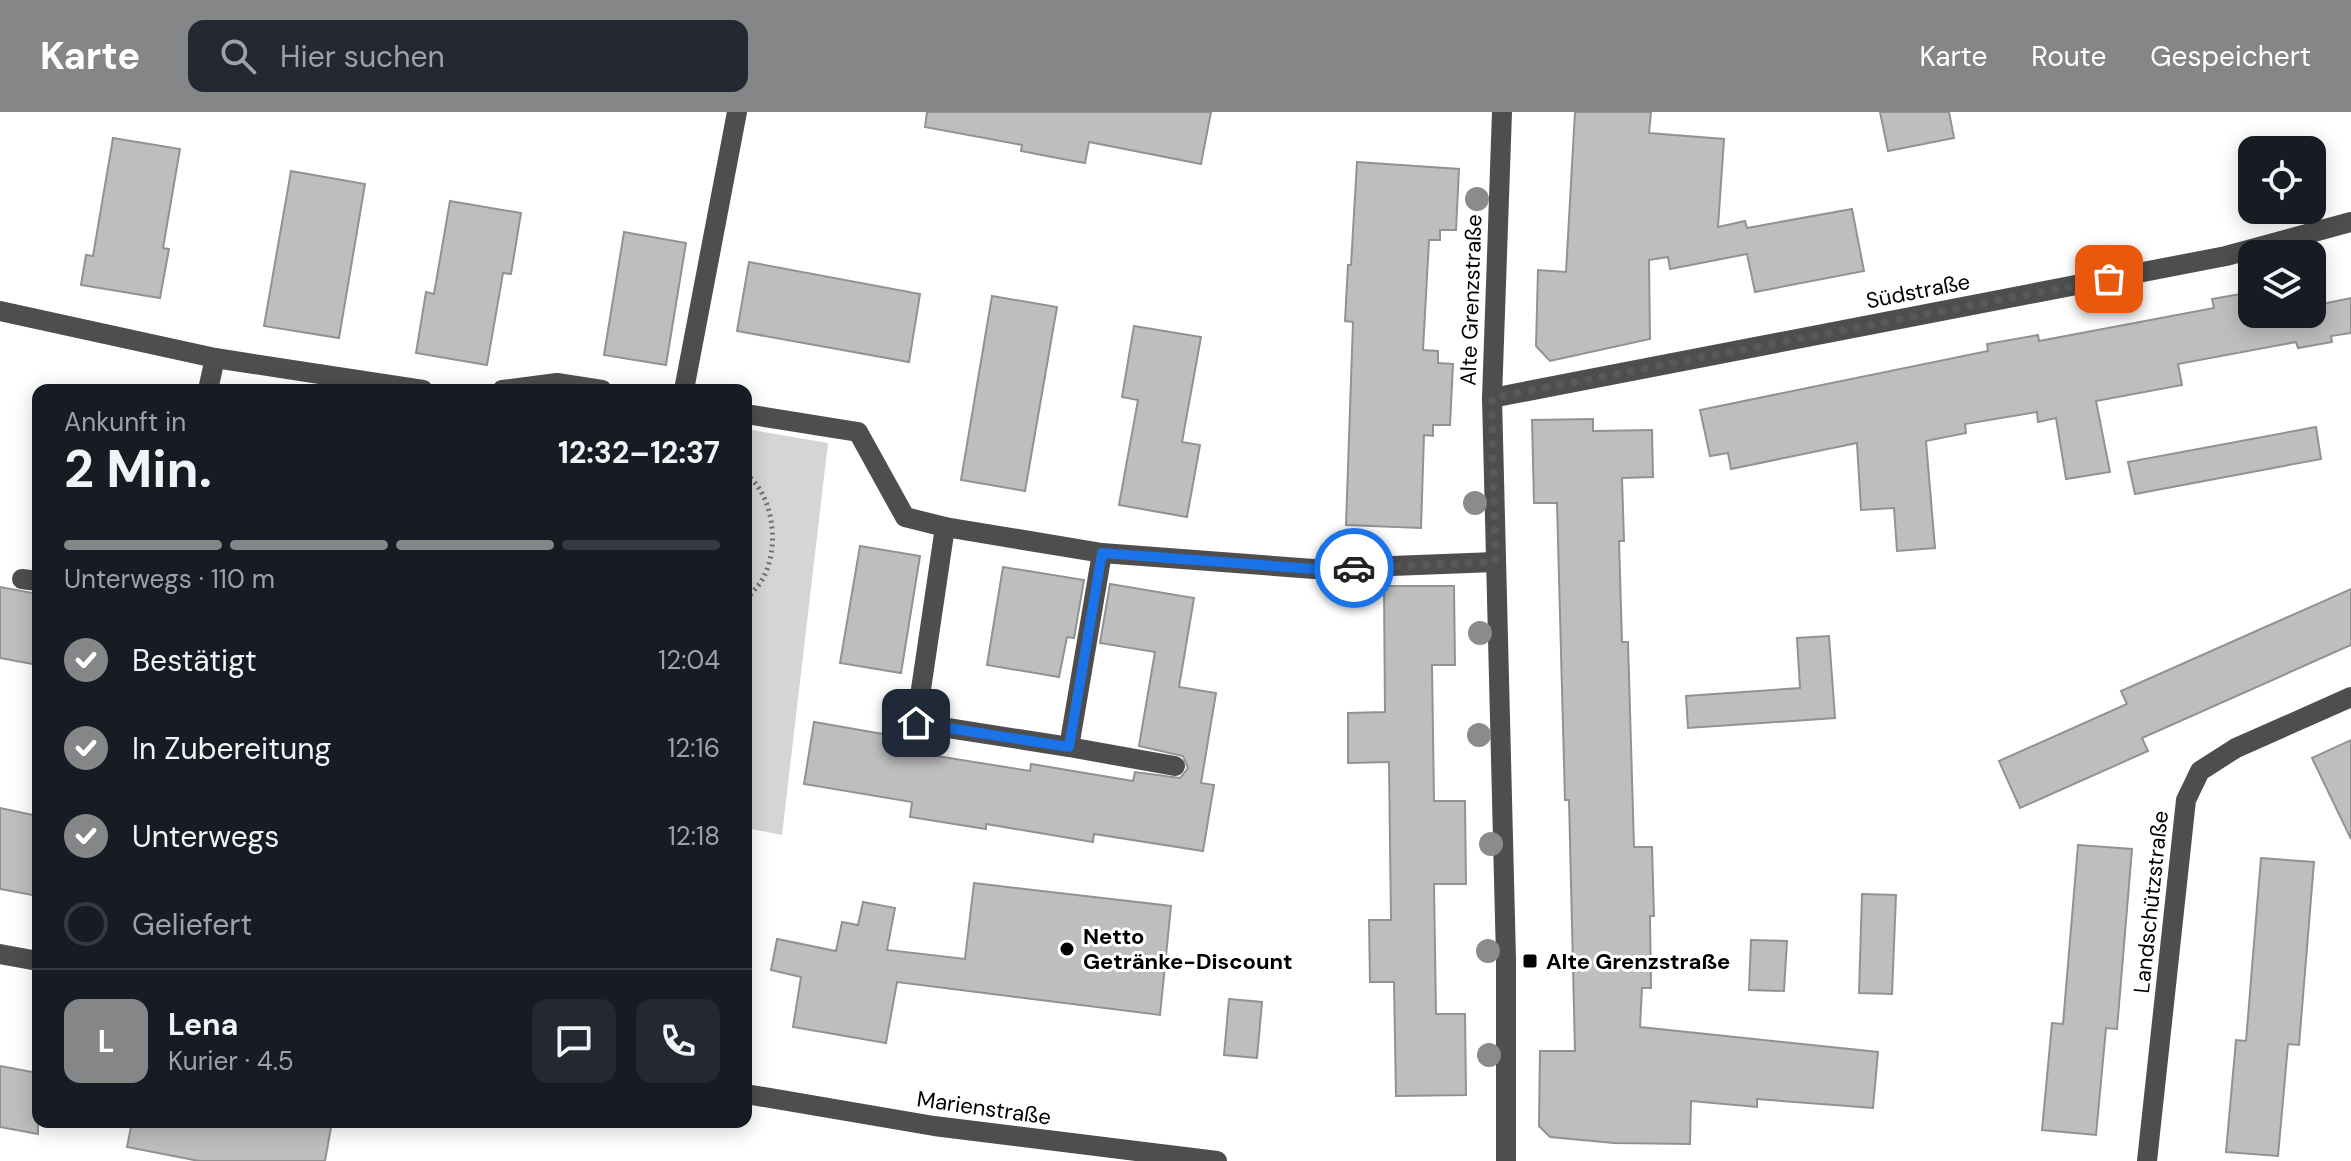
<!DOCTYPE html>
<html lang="de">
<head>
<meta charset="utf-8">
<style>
  :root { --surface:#171b24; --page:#242831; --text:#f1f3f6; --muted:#9ea1a6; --line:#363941; --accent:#858687 }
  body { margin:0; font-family:"DM Sans",sans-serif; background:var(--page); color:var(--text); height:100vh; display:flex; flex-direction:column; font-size:30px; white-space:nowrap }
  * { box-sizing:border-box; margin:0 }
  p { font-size:26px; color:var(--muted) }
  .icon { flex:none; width:44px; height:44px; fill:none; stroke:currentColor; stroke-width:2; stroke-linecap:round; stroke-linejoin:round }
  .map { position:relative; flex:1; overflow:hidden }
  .sheet { position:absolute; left:32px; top:272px; width:720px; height:744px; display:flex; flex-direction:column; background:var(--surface); border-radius:16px; box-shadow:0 4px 20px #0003 }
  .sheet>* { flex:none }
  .tools { position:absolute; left:2238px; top:24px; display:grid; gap:16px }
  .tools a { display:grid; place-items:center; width:88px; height:88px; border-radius:16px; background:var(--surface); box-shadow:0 4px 20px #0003; font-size:40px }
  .pin { position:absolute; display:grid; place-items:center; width:68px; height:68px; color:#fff; margin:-34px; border-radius:16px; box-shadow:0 4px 12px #0006 }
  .courier { position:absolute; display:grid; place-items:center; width:80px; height:80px; margin:-40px; border:6px solid #1a73e8; border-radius:50%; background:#fff; color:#222; box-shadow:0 2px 10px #0007 }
  .headline em { font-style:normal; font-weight:700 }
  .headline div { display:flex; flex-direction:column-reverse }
  .headline { display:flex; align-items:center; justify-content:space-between; height:136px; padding:0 32px }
  h1 { font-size:52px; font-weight:700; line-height:60px }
  .bar { display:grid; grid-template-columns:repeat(4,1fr); gap:12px 8px; align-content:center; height:96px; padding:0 32px }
  .bar i { height:10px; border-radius:6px; background:var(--line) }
  .bar .current { background:var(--accent) }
  .bar p { grid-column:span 4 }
  .line { display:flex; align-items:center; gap:20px; padding:0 32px; border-top:2px solid var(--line) }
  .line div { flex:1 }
  .round { display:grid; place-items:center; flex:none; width:84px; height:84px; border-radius:16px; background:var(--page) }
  ol { padding:0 32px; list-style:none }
  li { display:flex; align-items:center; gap:24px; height:88px }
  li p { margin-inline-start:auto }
  li .icon { padding:8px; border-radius:50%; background:var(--accent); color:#fff; stroke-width:4 }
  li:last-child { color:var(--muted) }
  li i { width:44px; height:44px; border:4px solid var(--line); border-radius:50% }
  header { display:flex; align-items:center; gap:48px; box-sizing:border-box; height:112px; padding:0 40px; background:var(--accent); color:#fff }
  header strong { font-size:38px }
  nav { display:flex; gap:44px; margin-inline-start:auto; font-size:28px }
  .search { width:560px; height:72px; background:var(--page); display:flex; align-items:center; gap:20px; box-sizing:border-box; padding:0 28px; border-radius:16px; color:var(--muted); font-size:30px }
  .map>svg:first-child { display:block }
  .green { fill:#d5d5d5 }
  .building { fill:#bebebe; stroke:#929292; stroke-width:2 }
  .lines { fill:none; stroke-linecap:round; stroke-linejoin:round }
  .path { stroke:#707070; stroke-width:5; stroke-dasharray:2 4; stroke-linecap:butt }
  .minor { stroke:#4e4e4e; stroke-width:20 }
  .tree { fill:#8b8b8b }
  .done { stroke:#595959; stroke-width:8; stroke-dasharray:0 14.4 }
  .route { stroke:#1a73e8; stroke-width:10 }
  .poi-dot { fill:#000; stroke:#fff; stroke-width:3 }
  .labels { text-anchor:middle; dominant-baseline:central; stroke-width:6; stroke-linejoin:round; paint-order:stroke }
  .street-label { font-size:22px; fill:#000; stroke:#fff }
  .poi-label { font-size:22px; font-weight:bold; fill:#000; stroke:#fff; text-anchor:start }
</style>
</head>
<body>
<header>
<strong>Karte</strong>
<div class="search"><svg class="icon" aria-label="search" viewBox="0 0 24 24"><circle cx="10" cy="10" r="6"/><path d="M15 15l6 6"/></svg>Hier suchen</div>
<nav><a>Karte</a><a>Route</a><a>Gespeichert</a></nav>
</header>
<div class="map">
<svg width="2351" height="1049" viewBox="0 0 2351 1049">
  <rect width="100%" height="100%" fill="#fff"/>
  <path class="green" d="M746,317l82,14 -46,392 -36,-7z"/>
  <g class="building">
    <path d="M927,0h284l-10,52 -112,-22 -4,21 -33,-6 -31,-6 1,-6 -97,-18z"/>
    <path d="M1575,0h76l-2,21 75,6 -6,88 27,-6 2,7 105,-19 12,62 -109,21 -8,-38 -77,15 -2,-12 -19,3 1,79 -100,22 -14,-15 2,-76 28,2z"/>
    <path d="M1880,0h69l5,26 -66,13z"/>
    <path d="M113,26l67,11 -17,99 6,1 -9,49 -79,-13 5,-30 7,1z"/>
    <path d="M1357,50l102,7 -3,61h-16v10h-11l-6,110 15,1v12l15,1 -3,61h-17v11l-9,-1 -3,93 -75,-3 7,-203 -8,-1 3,-56h3z"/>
    <path d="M291,59l74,13 -26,154 -75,-12z"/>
    <path d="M450,89l71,12 -10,61 -8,-1 -16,92 -71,-12 10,-61 8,2z"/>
    <path d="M624,120l62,11 -20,122 -62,-10z"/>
    <path d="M749,150l171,32 -11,68 -172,-31z"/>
    <path d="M2252,180v22h60v-8l39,-8v35l-20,3 1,6 -34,6 -2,-6 -118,22 4,21 -86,16 14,71 -44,7 -10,-61 -18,4 -1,-10 -72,12 1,9 -40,8 9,107 -38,3 -3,-43 -33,2 -4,-67 -126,26 -3,-16 -18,3 -10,-46 288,-59 -1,-7 51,-9 1,6 175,-33 -2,-9z"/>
    <path d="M992,184l65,11 -32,184 -64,-11z"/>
    <path d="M1134,214l67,11 -19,105 18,3 -13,72 -68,-12 19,-105 -16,-3z"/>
    <path d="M1593,307v12l59,-1 1,47 -31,1 2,63h-5l3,101h6l6,205h18l2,69h-4l1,72h-9l-2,39 238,25 -5,56 -116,-9v8l-66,-6 -1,43 -76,-1 -64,-6 -11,-11 1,-75h35l-6,-251h-4l-8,-297h-23l-2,-83z"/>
    <path d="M2316,315l5,32 -186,35 -7,-32z"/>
    <path d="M860,434l60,10 -19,117 -61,-10z"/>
    <path d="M1003,455l81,13 -10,58 -7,-1 -8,40 -72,-12z"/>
    <path d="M1110,472l84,14 -15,89 37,6 -15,90 13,2 -11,66 -109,-17 -1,8 -107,-18v5l-76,-12 2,-15 -108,-18 10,-62 75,13 -2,13 143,23 1,-7 102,17 2,-9 45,6 8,-10 -5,-12 -44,-10 16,-94 -55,-9z"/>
    <path d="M1384,474h70l1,79h-23l2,136h31l1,83h-32l2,130h29l1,81 -70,1 -2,-114h-24l-1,-62h22l-2,-158 -41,1v-50l37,-1z"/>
    <path d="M0,475l38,7v71l-38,-7z"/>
    <path d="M2351,477v56l-209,93 6,13 -128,57 -21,-47 128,-57 -6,-13z"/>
    <path d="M1829,524l6,82 -147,10 -2,-32 114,-8 -3,-50z"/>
    <path d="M2351,628v99l-39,-81z"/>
    <path d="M0,696l38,8v80l-38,-7z"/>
    <path d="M2078,733l54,4 -15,180 -11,-1 -10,107 -54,-5 10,-107 11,1z"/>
    <path d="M2261,746l53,4 -15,183 -11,-1 -10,112 -52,-4 10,-112 10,1z"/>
    <path d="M974,771l197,23 -11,109 -263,-33 -11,61 -93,-16 8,-50 -30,-7 6,-31 59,12 6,-29 16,3 5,-23 32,6 -8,42 78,9z"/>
    <path d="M1862,782l34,1 -4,99 -33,-1z"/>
    <path d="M1751,828l36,1 -3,50 -35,-1z"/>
    <path d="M1229,887l33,3 -5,56 -33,-3z"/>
    <path d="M0,954l38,7v61l-38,-7z"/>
    <path d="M132,1010h200l-7,39h-126l-72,-14z"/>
  </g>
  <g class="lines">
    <path class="path" d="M746,362c29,23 34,75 16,106 -4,7 -11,13 -16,20"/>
    <g class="minor">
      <path d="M1502,0l-10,286 14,561v202"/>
      <path d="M0,199l215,47 208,32"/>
      <path d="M208,278l7,-32"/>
      <path d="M502,278l55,-7 45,7"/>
      <path d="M684,278l53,-278"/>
      <path d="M1492,286l734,-142 125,-34"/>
      <path d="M746,302l112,18 47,85 40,10 157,26 212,16 181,-7"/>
      <path d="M945,415l-29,196 153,24 33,-194"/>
      <path d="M22,467l16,2"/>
      <path d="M1069,635l106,19"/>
      <path d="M0,842l38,7"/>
      <path d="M746,982l188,32 283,35"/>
      <path d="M2147,1049l39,-361 14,-29 36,-23 115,-51"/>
    </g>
  </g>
  <g class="tree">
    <circle cx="1477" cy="87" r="12"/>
    <circle cx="1475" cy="391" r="12"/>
    <circle cx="1480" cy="521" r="12"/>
    <circle cx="1479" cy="623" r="12"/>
    <circle cx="1491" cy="732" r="12"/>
    <circle cx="1488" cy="839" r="12"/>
    <circle cx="1489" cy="943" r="12"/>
  </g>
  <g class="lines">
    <path class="done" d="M1354,456l141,-6 -3,-164 617,-119"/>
    <path class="route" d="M916,611l153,24 33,-194 212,16 40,-1"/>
  </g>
  <g class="poi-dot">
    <circle cx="1067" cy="837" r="8"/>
    <rect x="1522" y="841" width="16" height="16" rx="4"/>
  </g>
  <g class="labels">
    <g class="street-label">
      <text transform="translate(1918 179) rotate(-11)">Südstraße</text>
      <text transform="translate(1471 188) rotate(-88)">Alte Grenzstraße</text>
      <text transform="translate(2151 790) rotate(-84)">Landschützstraße</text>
      <text transform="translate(984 996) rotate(8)">Marienstraße</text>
    </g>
    <g class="poi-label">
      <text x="1083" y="824">Netto<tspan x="1083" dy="25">Getränke-Discount</tspan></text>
      <text x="1546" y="849">Alte Grenzstraße</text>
    </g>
  </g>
</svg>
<div class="tools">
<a><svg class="icon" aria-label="locate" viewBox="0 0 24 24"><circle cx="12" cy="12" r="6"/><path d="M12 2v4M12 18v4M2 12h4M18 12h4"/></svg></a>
<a><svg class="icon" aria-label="layers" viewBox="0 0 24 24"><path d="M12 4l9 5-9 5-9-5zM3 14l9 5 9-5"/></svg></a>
</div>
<div class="pin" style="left:2109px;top:167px;background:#ea580c"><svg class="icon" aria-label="bag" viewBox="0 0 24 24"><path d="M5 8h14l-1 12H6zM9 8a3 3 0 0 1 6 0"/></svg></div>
<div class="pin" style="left:916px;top:611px;background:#1f2937"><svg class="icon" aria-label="home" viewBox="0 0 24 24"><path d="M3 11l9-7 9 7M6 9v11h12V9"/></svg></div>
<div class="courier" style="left:1354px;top:456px"><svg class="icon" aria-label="car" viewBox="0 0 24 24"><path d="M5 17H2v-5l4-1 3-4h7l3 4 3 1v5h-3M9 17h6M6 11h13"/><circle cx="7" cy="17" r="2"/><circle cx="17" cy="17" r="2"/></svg></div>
<section class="sheet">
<div class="headline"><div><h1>2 Min.</h1><p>Ankunft in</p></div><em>12:32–12:37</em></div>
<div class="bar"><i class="current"></i><i class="current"></i><i class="current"></i><i></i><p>Unterwegs · 110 m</p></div>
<ol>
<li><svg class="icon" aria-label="check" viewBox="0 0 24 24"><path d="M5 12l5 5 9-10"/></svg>Bestätigt<p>12:04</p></li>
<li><svg class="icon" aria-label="check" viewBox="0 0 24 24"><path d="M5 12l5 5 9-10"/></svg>In Zubereitung<p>12:16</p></li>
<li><svg class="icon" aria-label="check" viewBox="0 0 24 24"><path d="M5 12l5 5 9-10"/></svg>Unterwegs<p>12:18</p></li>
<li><i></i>Geliefert</li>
</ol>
<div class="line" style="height:144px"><b class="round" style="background:var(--accent);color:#fff">L</b><div><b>Lena</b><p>Kurier · 4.5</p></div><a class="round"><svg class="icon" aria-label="chat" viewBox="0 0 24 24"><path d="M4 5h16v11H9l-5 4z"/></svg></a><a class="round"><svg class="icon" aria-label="phone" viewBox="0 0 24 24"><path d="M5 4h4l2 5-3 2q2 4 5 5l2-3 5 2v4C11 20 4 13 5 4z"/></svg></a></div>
</section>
</div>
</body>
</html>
